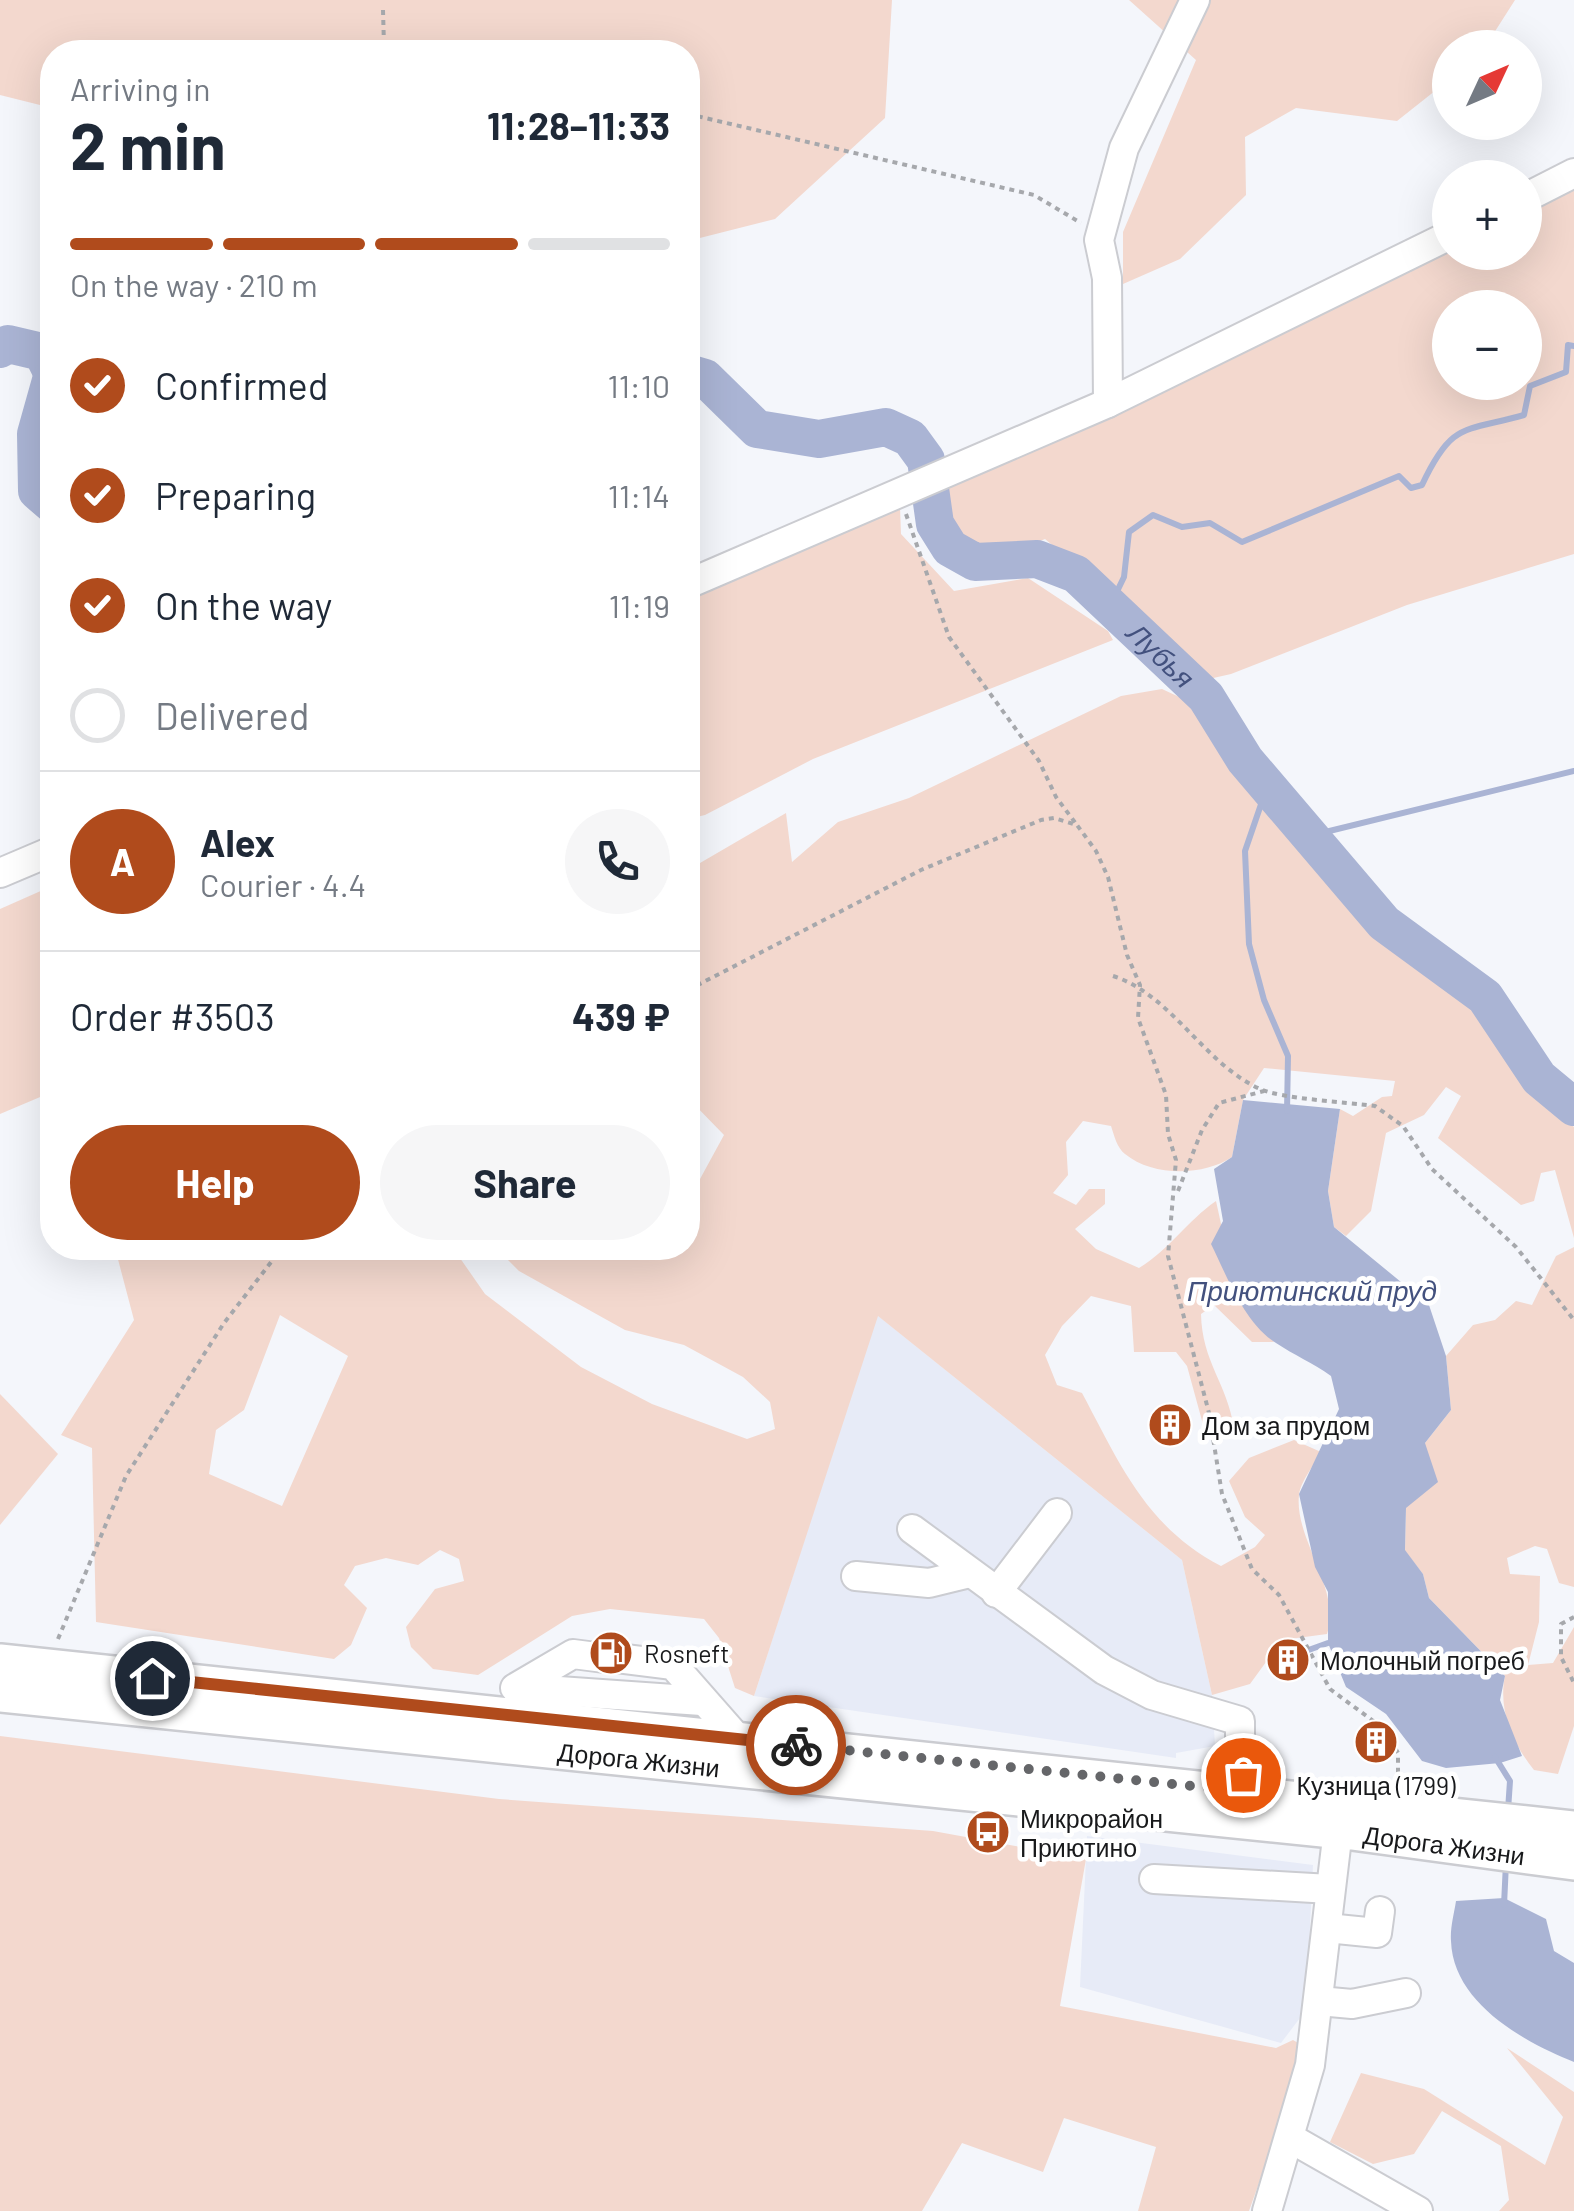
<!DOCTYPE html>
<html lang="en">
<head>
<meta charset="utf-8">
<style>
  :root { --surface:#fff; --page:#f6f6f7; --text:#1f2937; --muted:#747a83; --line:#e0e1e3; --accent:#b04b1c }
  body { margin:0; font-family:Barlow,sans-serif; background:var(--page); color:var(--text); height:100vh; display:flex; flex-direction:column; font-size:38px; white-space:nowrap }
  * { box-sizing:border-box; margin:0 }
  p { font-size:32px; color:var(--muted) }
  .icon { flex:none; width:55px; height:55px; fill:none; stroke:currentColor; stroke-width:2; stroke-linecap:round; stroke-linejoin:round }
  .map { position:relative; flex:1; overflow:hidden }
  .panel { position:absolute; left:40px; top:40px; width:660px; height:1220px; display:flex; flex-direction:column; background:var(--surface); border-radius:40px; box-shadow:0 10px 40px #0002 }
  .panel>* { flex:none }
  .needle { width:65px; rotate:46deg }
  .tools { position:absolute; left:1432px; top:30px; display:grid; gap:20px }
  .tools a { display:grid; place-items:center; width:110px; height:110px; border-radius:50%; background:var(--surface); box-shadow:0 10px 40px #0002; font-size:50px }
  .pin { position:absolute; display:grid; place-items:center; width:85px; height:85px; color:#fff; margin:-42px; border:5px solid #fff; border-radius:50%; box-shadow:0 2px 10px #0007 }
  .courier { position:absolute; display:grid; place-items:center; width:100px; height:100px; margin:-50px; border:8px solid #b04b1c; border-radius:50%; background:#fff; color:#222; box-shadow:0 2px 12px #0007 }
  .head em { font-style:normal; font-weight:700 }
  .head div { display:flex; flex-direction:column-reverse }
  .head { display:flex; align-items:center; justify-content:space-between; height:170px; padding:0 30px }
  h1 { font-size:65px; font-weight:700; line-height:75px }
  .bar { display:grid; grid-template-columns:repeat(4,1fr); gap:15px 10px; align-content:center; height:120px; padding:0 30px }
  .bar i { height:12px; border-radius:8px; background:var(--line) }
  .bar .on { background:var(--accent) }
  .bar p { grid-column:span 4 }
  .line { display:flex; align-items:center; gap:25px; padding:0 30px; border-top:2px solid var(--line) }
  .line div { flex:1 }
  .round { display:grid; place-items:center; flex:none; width:105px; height:105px; border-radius:52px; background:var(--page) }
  ol { padding:0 30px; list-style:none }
  li { display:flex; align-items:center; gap:30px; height:110px }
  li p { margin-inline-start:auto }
  li .icon { padding:10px; border-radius:50%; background:var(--accent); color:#fff; stroke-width:4 }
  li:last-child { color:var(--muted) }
  li i { width:55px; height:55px; border:5px solid var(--line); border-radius:50% }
  .primary-button { display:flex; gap:20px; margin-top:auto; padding:20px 30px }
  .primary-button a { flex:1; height:115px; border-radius:60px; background:var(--accent); color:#fff; font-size:40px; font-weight:700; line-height:115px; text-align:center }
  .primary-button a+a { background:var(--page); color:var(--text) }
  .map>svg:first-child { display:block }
  .built { fill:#e7ebf7 }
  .green { fill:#f3d8ce; fill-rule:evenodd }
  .water { fill:#aab4d4 }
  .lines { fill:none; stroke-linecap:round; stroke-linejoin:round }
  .stream { stroke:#aab4d4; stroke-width:6 }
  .river { stroke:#aab4d4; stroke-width:38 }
  .minor-casing { stroke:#cbccd1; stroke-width:32 }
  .major-casing { stroke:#cbccd1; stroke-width:40 }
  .path { stroke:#a6a8ac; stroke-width:4; stroke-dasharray:5 5; stroke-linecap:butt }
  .minor { stroke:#fff; stroke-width:28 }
  .major { stroke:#fff; stroke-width:35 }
  .done { stroke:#656669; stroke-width:10; stroke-dasharray:0 18 }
  .route { stroke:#b04b1c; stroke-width:12 }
  .labels { text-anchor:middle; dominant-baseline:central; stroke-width:9; stroke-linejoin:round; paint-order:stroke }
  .poi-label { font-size:25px; fill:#18191b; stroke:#fff; text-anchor:start }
  .street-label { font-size:25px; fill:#18191b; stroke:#fff }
  .water-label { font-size:28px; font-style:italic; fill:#43517e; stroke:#fff }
</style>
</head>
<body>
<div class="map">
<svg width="1574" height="2211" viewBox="0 0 1574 2211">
  <rect width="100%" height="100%" fill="#f4f6fb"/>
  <g class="built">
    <path d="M877,1315l305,245 30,135 3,51 -39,7v5l-422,-62z"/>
    <path d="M1087,1836l226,29 -7,145 -25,33 -201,-56z"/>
  </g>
  <g class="green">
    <path d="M0,0h892l-7,118 -110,101 -87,22v-189h-636v56l-52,-13z"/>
    <path d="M1129,0h386l-30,47 -35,1v31l-53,42 -101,-13 -51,29 1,58 -66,64 -57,25v-52l73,-172z"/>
    <path d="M1574,186v368l-167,51 -176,69 -31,7 -58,-61 -97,-81 -37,15 -37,-2 -25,-24 1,-42 503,-241v7h75v-43zM1450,308h75v74h-75z"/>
    <path d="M900,507l1,27 53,57 74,-13 80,53 5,9 -300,119 -108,56 -17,4v-224z"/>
    <path d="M1162,689l28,13 108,143 74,85 97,74 59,81 46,42v111l-19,-68 -14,3 -7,28 -13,4 -83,-67 23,-42 -15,-9 -22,28 -38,18 -15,78 -25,25 -12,-9 -6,-36 12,-82 13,7 29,-19 10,-1 3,-15 -131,-13 -21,32 -11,57c-28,19 -79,20 -107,-3 -8,-6 -11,-19 -14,-28l-28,-5 -17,21 2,33 -15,18 23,12 13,-16h16v15l-30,25 21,20 43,19c30,-18 48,-47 77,-67l21,96 37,45h-22l-38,-37 -13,9c1,48 26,69 33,114l-27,11 -20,-73 -11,-14h-42l-3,-46 -40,-10 -29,30 -17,29 12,30 25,8c38,71 64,134 139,173l34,-19 10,-12 -20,-18 -16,-36 20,-23 45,-18 27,12c-6,12 -21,30 -22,43 -5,44 43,95 28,139l-45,6 -32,44 -38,11 -30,-135 -304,-244 -124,380 -19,-8 -16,-50 -15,-19 -94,-10 -38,7 -94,59 -45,-6 -22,-22 -5,-20 29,-38 29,-8 -5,-22 -19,-9 -22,15 -32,-7 -31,8 -11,19 23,23 -16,37 -17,14 -238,-37 -4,-174 -31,-13 73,-115 -19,-72h338l32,46 96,73 71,37 95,35 28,-10 -5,-27 -27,-25 -59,-32 -59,-15 -106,-59 -23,-23h192v-47l36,-66 -36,-37v-228l98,-57 6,49 46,-40 71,-24 212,-102zM280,1315l68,41 -66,150 -73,-32 7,-44 28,-20z"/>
    <path d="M52,886v206l-52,22v-205z"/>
    <path d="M1574,1247v340l-15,-4 -12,-34 -12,-3 -28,12 3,16 30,2 -1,46 -11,43 25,-2 21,-36v99l-16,48 -24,-4c-22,-27 -36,-61 -29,-94l-76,-78 -6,-24 -18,-23 1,-43 19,-65 26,-33 -5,-54 27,-31 22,-5 21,-19 16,4 24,-49z"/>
    <path d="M0,1394l58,60 -58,71z"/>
    <path d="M0,1736l499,63 434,32 153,28 -26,147 216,42 17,-8 12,7 -6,23 -50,141h-111l18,-64 -92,-29 -21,54 -81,-29 -40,68h-922z"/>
    <path d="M1507,2048l67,44v119h-75l10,-11 -8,-54 -59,-35 -28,43 -41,10 -43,-22 31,-69 63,16 121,76 18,-48z"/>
  </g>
  <g class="water">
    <path d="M1243,1100l97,9 -12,82 6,36 95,78 17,51 5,54 -26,33 13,39 -32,26 -1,42 18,24 6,24 76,78 -5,24 22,56 -22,7 -54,5 -24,-7 -36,-47 -40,-27 -18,-44v-51l-13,-25 -16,-73 40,-85 -8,-33c-18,-13 -37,-21 -55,-33 -32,-20 -49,-67 -65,-99l12,-23 -9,-52 18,-12z"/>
    <path d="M1504,1898l42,21 8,32 20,12v99c-50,-20 -121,-59 -123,-121 -1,-13 3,-27 5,-40z"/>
  </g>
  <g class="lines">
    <g class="stream">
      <path d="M1109,608l15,-31 5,-45 24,-17 29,12 28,-4 32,19 157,-66 12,12 11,-3c30,-64 42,-53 102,-70l6,-29 36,-14 2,-27 6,1"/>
      <path d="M1267,787l-22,64 4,93 15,56 24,56 -1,55"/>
      <path d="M1309,836l265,-65"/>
      <path d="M1303,1652l25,-9"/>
      <path d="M1495,1757l15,24 -2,29"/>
      <path d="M1504,1905l2,-42"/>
    </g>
    <g class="river">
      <path d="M0,349l8,-5 34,8 10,20"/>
      <path id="s1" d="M688,373l17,5 52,51 62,10 67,-12 24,11 16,22 9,64 15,24 25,14 62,-3 39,15 130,123 39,63 139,163 101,74 54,81 35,29"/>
      <path d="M52,377l-16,57 1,57 15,13"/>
    </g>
    <defs>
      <g id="minor">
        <path d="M1525,198l49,-25"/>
        <path d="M1108,403l-1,-125 -8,-38 25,-92 71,-148"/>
        <path d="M688,584l420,-181 342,-168"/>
        <path d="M0,873l52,-22"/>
        <path d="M912,1529l192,141 48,25 88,26v70"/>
        <path d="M856,1576l73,7 41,-10"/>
        <path d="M996,1593l61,-80"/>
        <path d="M617,1658l56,7 65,74"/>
        <path d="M515,1688l58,-34 31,4"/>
        <path d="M516,1688l186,13"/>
        <path d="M1154,1879l176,10"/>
        <path d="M1327,1928l50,5 3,-22"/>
        <path d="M1319,2001l33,3 54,-11"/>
        <path d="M1290,2138l128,73"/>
        <path d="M1267,2211l43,-146 28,-235"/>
      </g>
      <g id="major">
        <path d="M0,1662l1574,167"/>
        <path id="s2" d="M0,1694l1352,138 222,30"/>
      </g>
    </defs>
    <use href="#minor" class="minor-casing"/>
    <use href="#major" class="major-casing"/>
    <g class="path">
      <path d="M383,10l1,36 5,6"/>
      <path d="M688,114l346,81 47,28"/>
      <path d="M906,514l43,123 90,124 17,36 21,28"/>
      <path d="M1113,976c59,19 90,87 147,113 22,10 87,13 115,17l28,20 29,43 84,78 58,73"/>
      <path d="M688,990l233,-120 120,-50 13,-2 23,7 19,26 12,26 19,78 13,30 -2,33 28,77 2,39 8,26 -8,96 41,157 13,81 30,75 27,26 51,94 54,40 14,24v28"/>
      <path d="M1178,1191l24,-61 17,-27 45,-12"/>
      <path d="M1574,1617l-13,7v33l13,26"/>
      <path d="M58,1639l68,-163 98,-153 58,-75"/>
    </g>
    <use href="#minor" class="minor"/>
    <use href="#major" class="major"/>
  </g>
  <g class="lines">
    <path class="done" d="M796,1745l444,46 3,-16"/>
    <path class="route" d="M152,1678l644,67"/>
  </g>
  <defs>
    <symbol id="building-disc" viewBox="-11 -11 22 22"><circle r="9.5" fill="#b04b1c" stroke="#fff"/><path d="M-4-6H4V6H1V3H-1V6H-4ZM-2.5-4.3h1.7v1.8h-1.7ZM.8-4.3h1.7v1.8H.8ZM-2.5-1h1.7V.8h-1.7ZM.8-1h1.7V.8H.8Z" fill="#fff"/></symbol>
    <symbol id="fuel-disc" viewBox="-11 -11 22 22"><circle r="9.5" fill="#b04b1c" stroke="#fff"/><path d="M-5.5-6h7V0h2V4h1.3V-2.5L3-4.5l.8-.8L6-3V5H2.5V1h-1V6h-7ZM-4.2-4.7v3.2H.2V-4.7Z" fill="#fff"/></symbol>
    <symbol id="bus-disc" viewBox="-11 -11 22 22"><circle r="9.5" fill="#b04b1c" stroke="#fff"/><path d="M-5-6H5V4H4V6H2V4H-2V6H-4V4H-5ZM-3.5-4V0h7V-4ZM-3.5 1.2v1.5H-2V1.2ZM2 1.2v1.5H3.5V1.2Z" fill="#fff"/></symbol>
  </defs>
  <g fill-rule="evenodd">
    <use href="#building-disc" x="1145" y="1400" width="50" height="50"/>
    <use href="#fuel-disc" x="586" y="1628" width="50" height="50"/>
    <use href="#building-disc" x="1263" y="1635" width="50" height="50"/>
    <use href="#building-disc" x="1351" y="1717" width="50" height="50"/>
    <use href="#bus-disc" x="963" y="1807" width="50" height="50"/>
  </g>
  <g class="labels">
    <g class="poi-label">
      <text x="1202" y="1425">Дом за прудом</text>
      <text x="644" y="1653">Rosneft</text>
      <text x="1320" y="1660">Молочный погреб</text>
      <text x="1376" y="1785" text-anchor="middle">Кузница (1799)</text>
      <text x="1020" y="1818">Микрорайон<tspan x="1020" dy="29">Приютино</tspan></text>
    </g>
    <g class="street-label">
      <text stroke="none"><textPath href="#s2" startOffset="642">Дорога Жизни</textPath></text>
      <text stroke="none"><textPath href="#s2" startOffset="1452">Дорога Жизни</textPath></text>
    </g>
    <g class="water-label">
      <text stroke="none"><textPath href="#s1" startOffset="618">Лубья</textPath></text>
      <text x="1312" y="1290">Приютинский пруд</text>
    </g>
  </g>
</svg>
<div class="tools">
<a><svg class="needle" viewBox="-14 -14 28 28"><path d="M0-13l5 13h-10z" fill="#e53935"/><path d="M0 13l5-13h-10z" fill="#747a83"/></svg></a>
<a>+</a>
<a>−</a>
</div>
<div class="pin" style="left:1243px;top:1775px;background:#ea580c"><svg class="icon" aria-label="bag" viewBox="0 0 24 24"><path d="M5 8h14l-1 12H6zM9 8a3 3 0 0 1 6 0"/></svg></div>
<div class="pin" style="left:152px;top:1678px;background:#1f2937"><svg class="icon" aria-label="home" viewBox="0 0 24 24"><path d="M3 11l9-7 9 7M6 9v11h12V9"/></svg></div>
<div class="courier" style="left:796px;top:1745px"><svg class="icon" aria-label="bike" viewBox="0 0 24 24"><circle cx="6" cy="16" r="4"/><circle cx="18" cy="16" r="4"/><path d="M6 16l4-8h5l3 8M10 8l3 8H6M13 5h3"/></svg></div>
<section class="panel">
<div class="head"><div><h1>2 min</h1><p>Arriving in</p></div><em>11:28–11:33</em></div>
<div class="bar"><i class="on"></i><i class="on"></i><i class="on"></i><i></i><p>On the way · 210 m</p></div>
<ol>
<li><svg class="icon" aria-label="check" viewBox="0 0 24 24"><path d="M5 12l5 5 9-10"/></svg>Confirmed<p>11:10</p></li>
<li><svg class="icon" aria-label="check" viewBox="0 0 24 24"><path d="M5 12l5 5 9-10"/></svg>Preparing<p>11:14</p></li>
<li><svg class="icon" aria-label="check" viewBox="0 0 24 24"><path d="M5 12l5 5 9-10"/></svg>On the way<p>11:19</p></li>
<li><i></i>Delivered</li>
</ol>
<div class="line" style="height:180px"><b class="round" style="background:var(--accent);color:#fff">A</b><div><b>Alex</b><p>Courier · 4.4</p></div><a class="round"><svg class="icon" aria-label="phone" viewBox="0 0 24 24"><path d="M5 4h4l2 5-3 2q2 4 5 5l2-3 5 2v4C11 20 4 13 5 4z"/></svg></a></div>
<div class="line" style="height:130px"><div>Order #3503</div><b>439 ₽</b></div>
<div class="primary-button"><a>Help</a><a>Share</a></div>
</section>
</div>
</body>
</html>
